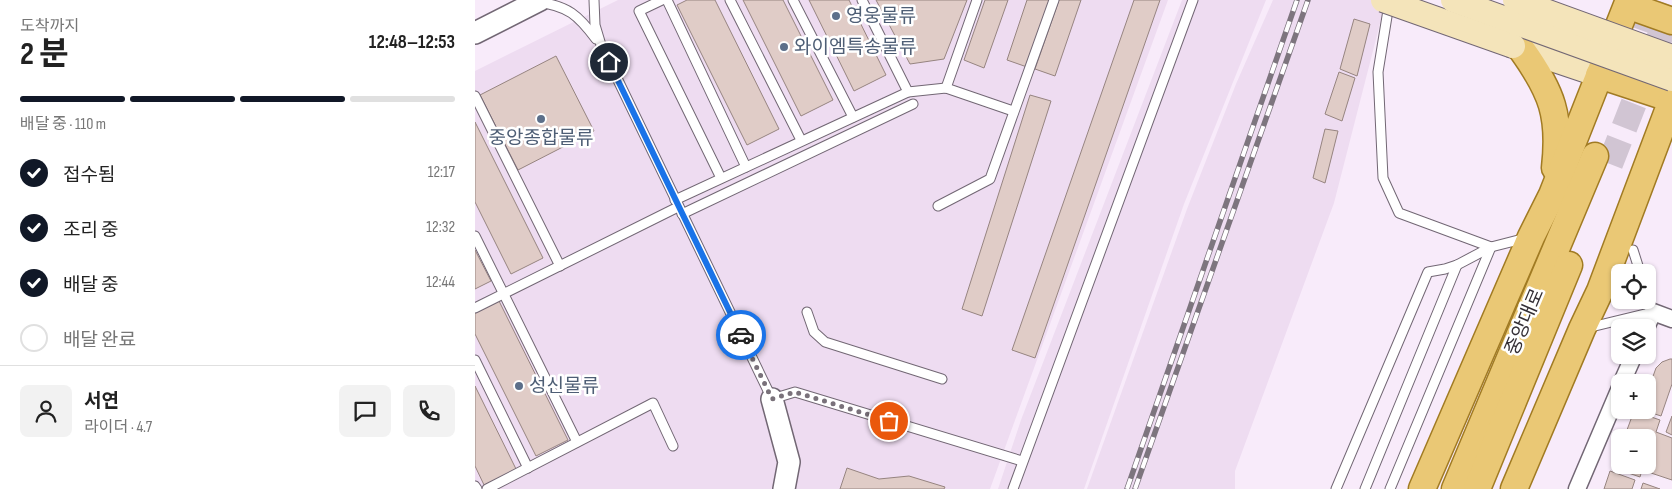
<!DOCTYPE html>
<html lang="ko">
<head>
<meta charset="utf-8">
<style>
  :root { --surface:#fff; --page:#f2f2f2; --text:#222; --muted:#767676; --line:#e0e0e0; --accent:#111827 }
  body { margin:0; font-family:"Sofia Sans Condensed","Noto Sans KR",sans-serif; background:var(--page); color:var(--text); height:100vh; display:flex; flex-direction:column; font-size:19px; white-space:nowrap }
  * { box-sizing:border-box; margin:0 }
  p { font-size:16px; color:var(--muted) }
  .icon { flex:none; width:28px; height:28px; fill:none; stroke:currentColor; stroke-width:2; stroke-linecap:round; stroke-linejoin:round }
  .map { position:relative; flex:1; overflow:hidden }
  .details { display:flex; flex-direction:column; background:var(--surface); width:475px }
  .details>* { flex:none }
  .tools { position:absolute; left:1136px; top:264px; display:grid; gap:10px }
  .tools a { display:grid; place-items:center; width:45px; height:45px; border-radius:8px; background:var(--surface); box-shadow:0 1px 4px #0004; font-size:25px }
  .pin { position:absolute; display:grid; place-items:center; width:42px; height:42px; color:#fff; margin:-21px; border:2px solid #fff; border-radius:50%; box-shadow:0 1px 5px #0007 }
  .courier { position:absolute; display:grid; place-items:center; width:50px; height:50px; margin:-25px; border:4px solid #1a73e8; border-radius:50%; background:#fff; color:#222; box-shadow:0 1px 6px #0007 }
  .summary em { font-style:normal; font-weight:700 }
  .summary div { display:flex; flex-direction:column-reverse }
  .summary { display:flex; align-items:center; justify-content:space-between; height:85px; padding:0 20px }
  h1 { font-size:32px; font-weight:700; line-height:38px }
  .bar { display:grid; grid-template-columns:repeat(4,1fr); gap:8px 5px; align-content:center; height:60px; padding:0 20px }
  .bar i { height:6px; border-radius:4px; background:var(--line) }
  .bar .on { background:var(--accent) }
  .bar p { grid-column:span 4 }
  .line { display:flex; align-items:center; gap:12px; padding:0 20px; border-top:1px solid var(--line) }
  .line div { flex:1 }
  .round { display:grid; place-items:center; flex:none; width:52px; height:52px; border-radius:8px; background:var(--page) }
  ol { padding:0 20px; list-style:none }
  li { display:flex; align-items:center; gap:15px; height:55px }
  li p { margin-inline-start:auto }
  li .icon { padding:5px; border-radius:50%; background:var(--accent); color:#fff; stroke-width:4 }
  li:last-child { color:var(--muted) }
  li i { width:28px; height:28px; border:2px solid var(--line); border-radius:50% }
  main { display:flex; flex:1; min-height:0 }
  .map>svg:first-child { display:block }
  .built { fill:#eedcf1 }
  .building { fill:#e0ccc7; stroke:#968480 }
  .lines { fill:none; stroke-linecap:round; stroke-linejoin:round }
  .primary-tunnel { stroke:#d1c5d3; stroke-width:26; stroke-dasharray:26 13; stroke-linecap:butt }
  .service-casing { stroke:#726774; stroke-width:11 }
  .minor-casing { stroke:#726774; stroke-width:19 }
  .tertiary-casing { stroke:#726774; stroke-width:24 }
  .secondary-casing { stroke:#726774; stroke-width:26 }
  .primary-casing { stroke:#a17b23; stroke-width:29 }
  .service { stroke:#fff; stroke-width:9 }
  .minor { stroke:#fff; stroke-width:16 }
  .tertiary { stroke:#fff; stroke-width:21 }
  .secondary { stroke:#f4e4ba; stroke-width:24 }
  .primary { stroke:#eac875; stroke-width:26 }
  .rail-casing { stroke:#7d757e; stroke-width:5.5 }
  .rail { stroke:#fff; stroke-width:4; stroke-dasharray:11; stroke-linecap:butt }
  .secondary-bridge-casing { stroke:#726774; stroke-width:26; stroke-linecap:butt }
  .secondary-bridge { stroke:#f4e4ba; stroke-width:24 }
  .done { stroke:#79717a; stroke-width:5; stroke-dasharray:0 9 }
  .route { stroke:#1a73e8; stroke-width:6 }
  .service-dot { fill:#5c6f8a; stroke:#fff; stroke-width:2 }
  .labels { text-anchor:middle; dominant-baseline:central; stroke-width:5; stroke-linejoin:round; paint-order:stroke }
  .service-label { font-size:19px; fill:#4e5e75; stroke:#fff; text-anchor:start }
  .street-label { font-size:19px; fill:#342f35; stroke:#fff }
</style>
</head>
<body>
<main>
<section class="details">
<div class="summary"><div><h1>2 분</h1><p>도착까지</p></div><em>12:48–12:53</em></div>
<div class="bar"><i class="on"></i><i class="on"></i><i class="on"></i><i></i><p>배달 중 · 110 m</p></div>
<ol>
<li><svg class="icon" aria-label="check" viewBox="0 0 24 24"><path d="M5 12l5 5 9-10"/></svg>접수됨<p>12:17</p></li>
<li><svg class="icon" aria-label="check" viewBox="0 0 24 24"><path d="M5 12l5 5 9-10"/></svg>조리 중<p>12:32</p></li>
<li><svg class="icon" aria-label="check" viewBox="0 0 24 24"><path d="M5 12l5 5 9-10"/></svg>배달 중<p>12:44</p></li>
<li><i></i>배달 완료</li>
</ol>
<div class="line" style="height:90px"><a class="round"><svg class="icon" aria-label="person" viewBox="0 0 24 24"><circle cx="12" cy="8" r="4"/><path d="M4 21q1-7 8-7t8 7"/></svg></a><div><b>서연</b><p>라이더 · 4.7</p></div><a class="round"><svg class="icon" aria-label="chat" viewBox="0 0 24 24"><path d="M4 5h16v11H9l-5 4z"/></svg></a><a class="round"><svg class="icon" aria-label="phone" viewBox="0 0 24 24"><path d="M5 4h4l2 5-3 2q2 4 5 5l2-3 5 2v4C11 20 4 13 5 4z"/></svg></a></div>
</section>
<div class="map">
<svg width="1197" height="489" viewBox="0 0 1197 489">
  <rect width="100%" height="100%" fill="#f8ebfa"/>
  <g class="built">
    <path d="M143,0h550l-178,489h-515v-418z"/>
    <path d="M707,0h84l-82,204 -100,285h-86l23,-69z"/>
    <path d="M798,0h113l-52,203 -99,268v18h-148l100,-280 49,-125z"/>
  </g>
  <g class="building">
    <path d="M212,0h28l64,129 -32,16 -70,-140z"/>
    <path d="M268,0h40l50,100 -32,16z"/>
    <path d="M334,0h40l37,75 -32,16z"/>
    <path d="M401,0h91l-23,59 -34,5z"/>
    <path d="M510,0h23l-24,68 -20,-8z"/>
    <path d="M552,0h23l-23,67 -20,-7z"/>
    <path d="M584,0h22l-26,76 -20,-7z"/>
    <path d="M659,0h26l-125,358 -23,-8z"/>
    <path d="M879,19l16,5 -13,52 -17,-7z"/>
    <path d="M81,56l38,75 -76,39 -38,-75z"/>
    <path d="M864,72l16,6 -13,43 -17,-7z"/>
    <path d="M555,95l21,6 -69,215 -20,-7z"/>
    <path d="M0,122l68,136 -32,16 -36,-72z"/>
    <path d="M850,129l13,2 -13,52 -12,-5z"/>
    <path d="M0,250l16,31 -16,8z"/>
    <path d="M24,301l69,139 -32,16 -61,-122v-21z"/>
    <path d="M1195,359h2v25l-11,32 -18,-6h4v-17l9,-25 6,-6z"/>
    <path d="M0,386l42,85 -32,16 -10,-21z"/>
    <path d="M1159,411l26,9 -4,12 16,6v42l-30,-10 -2,7 -26,-9 6,-18v15h27v-27h-23z"/>
    <path d="M1197,416v19l-6,-3z"/>
    <path d="M372,468l32,11 30,-3 36,11 -1,2h-104z"/>
    <path d="M1135,471l25,9 -3,9h-28z"/>
    <path d="M1168,483l17,6h-19z"/>
  </g>
  <g class="lines">
    <g class="primary-tunnel">
      <path d="M1153,67l25,-67"/>
      <path d="M1135,164l62,-158"/>
    </g>
    <defs>
      <g id="service">
        <path d="M119,0l1,25 6,20 171,354 23,-7 227,69"/>
        <path d="M187,0l-23,11 82,167"/>
        <path d="M192,0l79,167"/>
        <path d="M255,0l71,140"/>
        <path d="M318,0l60,117"/>
        <path d="M387,0l46,92"/>
        <path d="M63,2c30,4 40,13 58,37"/>
        <path d="M914,4l-11,68 5,106 16,35 92,34 -101,242"/>
        <path d="M471,88l31,-88"/>
        <path d="M0,96l85,170"/>
        <path d="M200,200l233,-108 38,-4 67,23"/>
        <path d="M463,206l52,-27 64,-179"/>
        <path d="M207,214l231,-110"/>
        <path d="M0,236l102,206"/>
        <path d="M1158,250l7,22"/>
        <path d="M0,308l203,-101"/>
        <path d="M332,312l7,20 11,10 117,37"/>
        <path d="M1112,328l66,-16 -6,-16"/>
        <path d="M0,360l53,108"/>
        <path d="M0,486l2,3"/>
        <path d="M12,489l166,-86 20,43"/>
        <path d="M538,489l180,-489"/>
        <path d="M861,489l92,-217 17,-3 12,-4 34,-18 35,-9"/>
        <path d="M890,489l92,-224"/>
      </g>
      <g id="minor">
        <path d="M1171,328l7,-16 19,7"/>
        <path d="M1147,382l12,-27"/>
        <path d="M1102,489l43,-101"/>
      </g>
      <g id="tertiary">
        <path d="M0,33l65,-33"/>
        <path d="M297,399l17,63 -5,27"/>
      </g>
      <path id="secondary" d="M1038,46l86,29"/>
      <g id="primary">
        <path d="M1047,50c30,42 39,66 33,118"/>
        <path d="M1124,75l73,24"/>
        <path d="M947,489l109,-252 21,-42 75,-190 45,16"/>
        <path d="M980,489l140,-333"/>
        <path d="M1002,489l92,-224"/>
        <path d="M1039,489l68,-160 18,-38 72,-191"/>
      </g>
    </defs>
    <use href="#service" class="service-casing"/>
    <use href="#minor" class="minor-casing"/>
    <use href="#tertiary" class="tertiary-casing"/>
    <use href="#secondary" class="secondary-casing"/>
    <use href="#primary" class="primary-casing"/>
    <use href="#service" class="service"/>
    <use href="#minor" class="minor"/>
    <use href="#tertiary" class="tertiary"/>
    <use href="#secondary" class="secondary"/>
    <use href="#primary" class="primary"/>
    <defs>
      <g id="rail">
        <path d="M652,489l170,-489"/>
        <path d="M660,489l173,-489"/>
      </g>
    </defs>
    <use href="#rail" class="rail-casing"/>
    <use href="#rail" class="rail"/>
    <defs>
      <g id="secondary-bridge">
        <path d="M908,0l130,46"/>
        <path d="M978,0l219,79"/>
        <path d="M1040,0l157,57"/>
      </g>
    </defs>
    <use href="#secondary-bridge" class="secondary-bridge-casing"/>
    <use href="#secondary-bridge" class="secondary-bridge"/>
  </g>
  <g class="lines">
    <path class="done" d="M266,335l31,64 23,-7 94,29"/>
    <path class="route" d="M134,62l132,273"/>
  </g>
  <g class="service-dot">
    <circle cx="361" cy="16" r="5"/>
    <circle cx="309" cy="47" r="5"/>
    <circle cx="66" cy="119" r="5"/>
    <circle cx="44" cy="386" r="5"/>
  </g>
  <g class="labels">
    <g class="service-label">
      <text x="371" y="16">영웅물류</text>
      <text x="319" y="47">와이엠특송물류</text>
      <text x="66" y="138" text-anchor="middle">중앙종합물류</text>
      <text x="54" y="386">성신물류</text>
    </g>
    <g class="street-label">
      <text transform="translate(1050 322) rotate(-67)">중앙대로</text>
    </g>
  </g>
</svg>
<div class="tools">
<a><svg class="icon" aria-label="locate" viewBox="0 0 24 24"><circle cx="12" cy="12" r="6"/><path d="M12 2v4M12 18v4M2 12h4M18 12h4"/></svg></a>
<a><svg class="icon" aria-label="layers" viewBox="0 0 24 24"><path d="M12 4l9 5-9 5-9-5zM3 14l9 5 9-5"/></svg></a>
<a>+</a>
<a>−</a>
</div>
<div class="pin" style="left:414px;top:421px;background:#ea580c"><svg class="icon" aria-label="bag" viewBox="0 0 24 24"><path d="M5 8h14l-1 12H6zM9 8a3 3 0 0 1 6 0"/></svg></div>
<div class="pin" style="left:134px;top:62px;background:#1f2937"><svg class="icon" aria-label="home" viewBox="0 0 24 24"><path d="M3 11l9-7 9 7M6 9v11h12V9"/></svg></div>
<div class="courier" style="left:266px;top:335px"><svg class="icon" aria-label="car" viewBox="0 0 24 24"><path d="M5 17H2v-5l4-1 3-4h7l3 4 3 1v5h-3M9 17h6M6 11h13"/><circle cx="7" cy="17" r="2"/><circle cx="17" cy="17" r="2"/></svg></div>
</div>
</main>
</body>
</html>
